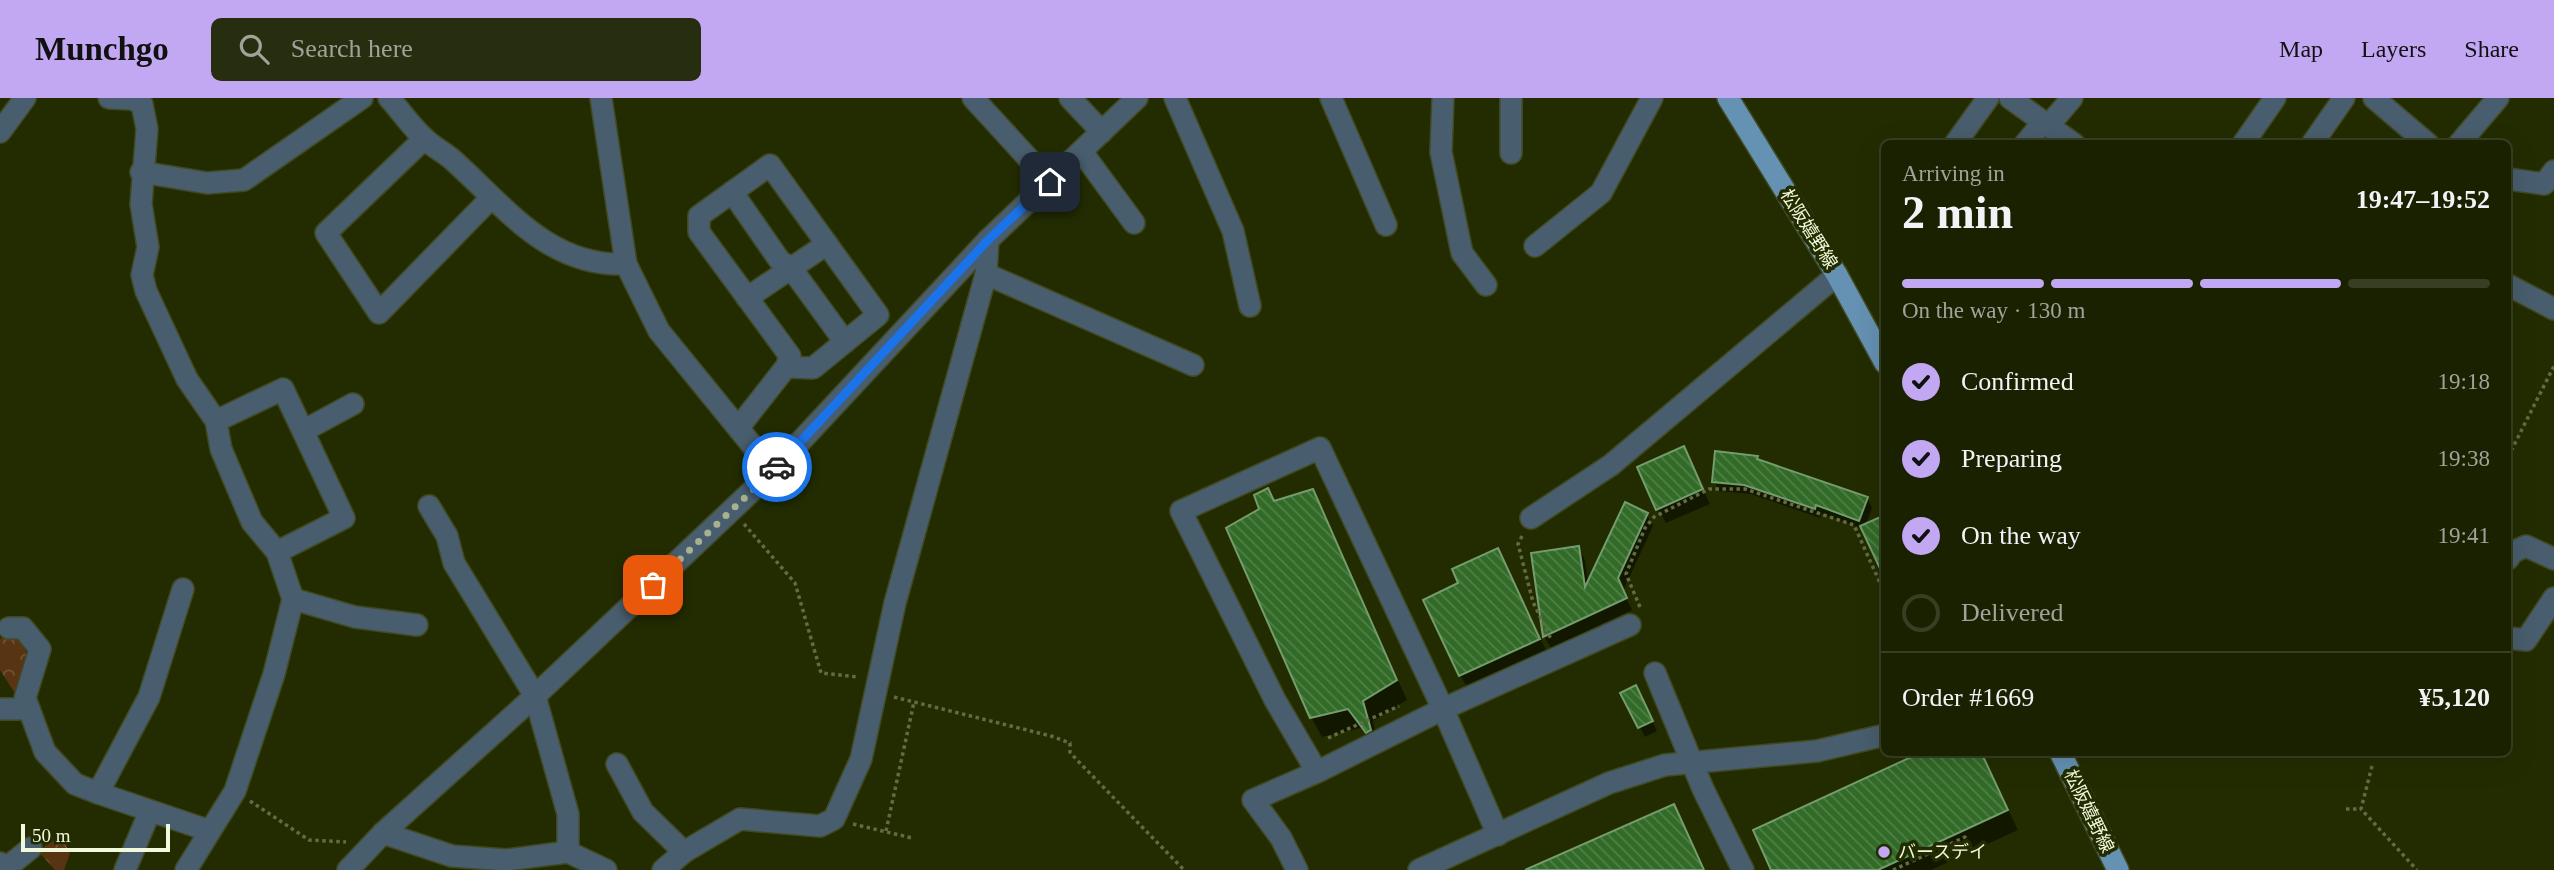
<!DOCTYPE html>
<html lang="en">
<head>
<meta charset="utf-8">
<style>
  :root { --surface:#1a2101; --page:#272e10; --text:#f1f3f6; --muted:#9fa399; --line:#383e23; --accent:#c2a7f2 }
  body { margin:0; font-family:"Times New Roman","Noto Sans JP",serif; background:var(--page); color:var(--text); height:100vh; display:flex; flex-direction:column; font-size:26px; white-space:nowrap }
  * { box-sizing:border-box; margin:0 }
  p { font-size:23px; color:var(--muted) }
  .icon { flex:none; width:38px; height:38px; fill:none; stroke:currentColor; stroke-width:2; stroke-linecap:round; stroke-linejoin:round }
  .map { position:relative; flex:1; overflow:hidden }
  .panel { position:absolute; left:1881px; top:42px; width:630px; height:616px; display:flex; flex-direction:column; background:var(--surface); border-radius:10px; box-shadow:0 7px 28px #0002,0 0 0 2px var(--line) }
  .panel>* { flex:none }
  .scale { position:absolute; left:21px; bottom:18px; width:149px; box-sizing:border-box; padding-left:7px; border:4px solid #f0f9db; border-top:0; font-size:19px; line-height:24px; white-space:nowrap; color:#f0f9db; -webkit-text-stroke:5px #232c01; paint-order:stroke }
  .pin { position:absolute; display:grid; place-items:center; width:60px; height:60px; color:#fff; margin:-30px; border-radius:14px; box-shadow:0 4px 10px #0006 }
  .courier { position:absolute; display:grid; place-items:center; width:70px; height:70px; margin:-35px; border:5px solid #1a73e8; border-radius:50%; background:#fff; color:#222; box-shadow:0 2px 9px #0007 }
  .head em { font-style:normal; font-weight:600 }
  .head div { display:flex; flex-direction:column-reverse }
  .head { display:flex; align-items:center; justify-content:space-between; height:119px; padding:0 21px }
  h1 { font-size:46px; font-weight:600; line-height:52px }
  .bar { display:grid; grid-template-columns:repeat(4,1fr); gap:10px 7px; align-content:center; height:84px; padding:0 21px }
  .bar i { height:9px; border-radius:5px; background:var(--line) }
  .bar .on { background:var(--accent) }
  .bar p { grid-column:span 4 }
  .line { display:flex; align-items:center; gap:18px; padding:0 21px; border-top:2px solid var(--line) }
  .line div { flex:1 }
  ol { padding:0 21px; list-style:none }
  li { display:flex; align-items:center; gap:21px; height:77px }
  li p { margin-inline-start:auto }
  li .icon { padding:7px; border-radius:50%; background:var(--accent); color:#111; stroke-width:4 }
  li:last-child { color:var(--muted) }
  li i { width:38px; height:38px; border:4px solid var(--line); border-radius:50% }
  header { display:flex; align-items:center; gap:42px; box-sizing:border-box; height:98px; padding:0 35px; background:var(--accent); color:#111 }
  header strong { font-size:33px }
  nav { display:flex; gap:38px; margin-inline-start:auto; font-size:24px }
  .search { width:490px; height:63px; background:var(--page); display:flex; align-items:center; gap:18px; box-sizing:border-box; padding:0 24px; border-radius:10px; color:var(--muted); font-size:26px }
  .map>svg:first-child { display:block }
  .park { fill:url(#park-crowns) }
  .shadow { fill:#0007 }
  .building { fill:url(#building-back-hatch); stroke:#749c6d; stroke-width:2 }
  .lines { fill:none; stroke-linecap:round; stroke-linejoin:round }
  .minor-casing { stroke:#404920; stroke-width:24 }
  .major-casing { stroke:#404920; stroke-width:24 }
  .path { stroke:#626b44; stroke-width:3.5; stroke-dasharray:3.5 3.5; stroke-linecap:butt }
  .minor { stroke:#485d6d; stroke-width:21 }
  .major { stroke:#6591b2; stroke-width:21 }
  .done { stroke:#a8b18f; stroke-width:7; stroke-dasharray:0 12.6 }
  .route { stroke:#1a73e8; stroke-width:9 }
  .poi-dot { fill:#c2a7f2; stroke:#232c01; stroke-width:2.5 }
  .labels { text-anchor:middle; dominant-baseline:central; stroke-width:7; stroke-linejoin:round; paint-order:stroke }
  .street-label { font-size:18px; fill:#f0f9db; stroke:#232c01 }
  .poi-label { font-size:18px; fill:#f0f9db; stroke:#232c01; text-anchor:start }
</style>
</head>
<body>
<header>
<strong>Munchgo</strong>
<div class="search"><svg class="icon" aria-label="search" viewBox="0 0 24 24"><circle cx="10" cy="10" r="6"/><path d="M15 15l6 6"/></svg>Search here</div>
<nav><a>Map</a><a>Layers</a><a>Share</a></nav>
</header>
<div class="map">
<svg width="2554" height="772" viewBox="0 0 2554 772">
  <defs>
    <pattern id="park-crowns" width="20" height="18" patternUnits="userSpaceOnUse" patternTransform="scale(1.75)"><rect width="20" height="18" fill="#583412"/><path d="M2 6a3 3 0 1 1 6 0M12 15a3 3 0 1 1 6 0" fill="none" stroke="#705234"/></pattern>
    <pattern id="building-back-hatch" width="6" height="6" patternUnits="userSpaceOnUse" patternTransform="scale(1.75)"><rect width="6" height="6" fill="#326a27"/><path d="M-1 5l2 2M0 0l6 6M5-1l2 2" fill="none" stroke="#508046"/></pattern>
  </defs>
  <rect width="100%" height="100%" fill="#232c01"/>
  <g class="park">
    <path d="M11,533c26,22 14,35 5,64l-16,-25v-31z"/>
    <path d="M61,737l9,18 -6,17h-9l-17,-19z"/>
  </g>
  <g class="shadow">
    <path d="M1684,351l26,55 -44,19 -8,-14z"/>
    <path d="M1757,360l2,3 108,37 5,10 -8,21 -43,-16 -1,5 -69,-24 -32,-3 -5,-10z"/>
    <path d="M1313,394l94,208 -34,21 6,30 -18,-23 -39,9 -11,-20 -36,-214z"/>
    <path d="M1647,417l6,11 -30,65 9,19 -81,38 -7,-12 -11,-81 45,-7 7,12 3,24z"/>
    <path d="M1497,452l53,108 -79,36 -11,-19 1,-91z"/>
    <path d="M1623,596l17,3 17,34 -12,6z"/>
    <path d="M1926,654h55l37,78 -87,40h-158z"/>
    <path d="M1673,708l32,64h-167z"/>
  </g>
  <g class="building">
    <path d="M1684,348l19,43 -47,21 -19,-43z"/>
    <path d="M1715,353l43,5 -1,3 111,38 -9,24 -43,-16 -1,4 -71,-24 -32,-3z"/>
    <path d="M1268,390l6,13 39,-12 84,191 -34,21 8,29 -5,3 -18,-24 -38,9 -84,-190 33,-19 -5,-14z"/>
    <path d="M1625,404l23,11 -30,65 9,20 -84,39 -12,-84 48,-7 6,41z"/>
    <path d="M1885,417v64l-25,-53z"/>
    <path d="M1498,450l42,91 -81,37 -36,-76 35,-17 -6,-14z"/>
    <path d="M1636,587l17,36 -15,7 -18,-35z"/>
    <path d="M1922,654h59l27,58 -130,60h-107l-18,-40z"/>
    <path d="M1674,706l30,66h-179z"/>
  </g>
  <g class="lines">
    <defs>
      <g id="minor">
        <path d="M109,0l23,1 10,5 5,25 -6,75 7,43 -6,28 4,16 41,88 29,42 5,28 31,73 25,30 16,47 -19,75 -39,117 -49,79"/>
        <path d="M389,0c12,13 23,30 36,41 9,9 21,14 30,23 51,46 94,105 171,102"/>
        <path d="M601,0l25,166 33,67 114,140"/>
        <path d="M973,0l77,84"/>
        <path d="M1070,0l32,34"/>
        <path d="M1175,0l58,133 17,75"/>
        <path d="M1331,0l55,127"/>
        <path d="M1443,0l-2,54 21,101 24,32"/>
        <path d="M2010,0l64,46"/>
        <path d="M2374,0l54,46"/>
        <path d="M2049,27l23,-27"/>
        <path d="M0,34l25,-34"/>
        <path d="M424,41l-98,94 53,80 112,-115"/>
        <path d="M1955,46l33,-46"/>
        <path d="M2025,46l18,-22"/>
        <path d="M2243,46l32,-46"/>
        <path d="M2312,46l32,-46"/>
        <path d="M2459,46l39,-46"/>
        <path d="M1082,54l52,71"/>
        <path d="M1511,55v-55"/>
        <path d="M141,74l66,11 37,-3 118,-82"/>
        <path d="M2508,81l36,5 10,-13"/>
        <path d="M732,94l48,69 11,7 54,74"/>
        <path d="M1535,148l66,-53 51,-95"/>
        <path d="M986,176l207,91"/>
        <path d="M2508,187l46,24"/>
        <path d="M747,200l80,-54"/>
        <path d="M216,323l67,-32 61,129 -67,34"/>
        <path d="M739,329l47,-60 4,-11 -91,-124v-16l71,-51 108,150 -65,53 -27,-1"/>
        <path d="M303,333l50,-27"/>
        <path d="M429,408l18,30 7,27 81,133 33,118v38"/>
        <path d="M1531,420l80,-53 226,-190"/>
        <path d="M2508,461l5,-7 13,-6 28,13"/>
        <path d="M293,501l62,18 62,8"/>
        <path d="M9,530h14l17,21 -15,49 20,54 30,32 23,9 51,-96 34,-108"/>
        <path d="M2508,540l18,2 28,-42"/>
        <path d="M1655,575l48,116 40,81"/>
        <path d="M0,611h29"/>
        <path d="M617,666l26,48 41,40"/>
        <path d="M98,695l112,38"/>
        <path d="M383,735l69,23 54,4 62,-8 38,18"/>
        <path d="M1498,737l-55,-126 187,-84"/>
        <path d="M0,765l5,6 26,-21"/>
        <path d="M125,772l25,-59"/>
        <path d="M348,772l35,-37 152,-137 238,-225 215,-231 149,-142"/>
        <path d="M663,772l21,-18 56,-33 80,7 14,-7 27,-60 34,-156 91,-329 2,-34"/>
        <path d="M1297,772l-16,-32 -28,-38 64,-28 -42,-72 -94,-189 139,-63 123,261 -126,63"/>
        <path d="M1419,772l190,-87 56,-18 152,-14 68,-16"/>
      </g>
      <g id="major">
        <path d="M1728,0l109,177 48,88"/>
        <path d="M2060,654l58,118"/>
      </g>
    </defs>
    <use href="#minor" class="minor-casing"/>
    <use href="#major" class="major-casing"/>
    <g class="path">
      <path d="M2508,359l46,-91"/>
      <path d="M744,426l51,59 26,90 37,4"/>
      <path d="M1522,438l-4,8 15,58 18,37"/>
      <path d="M1640,509l-14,-33 19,-46 9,-11 55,-28h36l109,36 31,69"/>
      <path d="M894,599l157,39 19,7v9l6,7 108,111"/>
      <path d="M1328,640l71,-32"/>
      <path d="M2372,668l-11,43 56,61"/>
      <path d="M250,703l59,39 37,2"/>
      <path d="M2346,711h15"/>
      <path d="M853,726l59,14"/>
      <path d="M886,733l28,-129"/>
      <path d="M1893,772l72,-33 7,15"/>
    </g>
    <use href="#minor" class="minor"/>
    <use href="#major" class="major"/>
  </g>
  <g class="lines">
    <path class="done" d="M653,487l124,-118"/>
    <path class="route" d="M777,369l211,-227 62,-58"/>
  </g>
  <circle class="poi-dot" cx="1884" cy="754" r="7"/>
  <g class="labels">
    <g class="street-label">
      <text transform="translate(1809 131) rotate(58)">松阪嬉野線</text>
      <text transform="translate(2089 713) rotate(64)">松阪嬉野線</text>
    </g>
    <g class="poi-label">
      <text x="1898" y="754">バースデイ</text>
    </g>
  </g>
</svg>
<div class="scale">50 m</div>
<div class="pin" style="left:653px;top:487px;background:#ea580c"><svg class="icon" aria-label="bag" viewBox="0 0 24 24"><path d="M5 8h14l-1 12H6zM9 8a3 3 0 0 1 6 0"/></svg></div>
<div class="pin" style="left:1050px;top:84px;background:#1f2937"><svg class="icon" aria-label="home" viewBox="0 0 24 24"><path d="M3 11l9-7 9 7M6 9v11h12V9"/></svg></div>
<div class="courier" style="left:777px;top:369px"><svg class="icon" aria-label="car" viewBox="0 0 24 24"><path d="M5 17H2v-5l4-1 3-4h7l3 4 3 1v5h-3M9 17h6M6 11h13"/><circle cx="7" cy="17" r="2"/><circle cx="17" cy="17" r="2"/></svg></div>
<section class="panel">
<div class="head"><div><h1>2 min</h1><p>Arriving in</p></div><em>19:47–19:52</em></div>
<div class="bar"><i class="on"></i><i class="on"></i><i class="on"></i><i></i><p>On the way · 130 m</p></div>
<ol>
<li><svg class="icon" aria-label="check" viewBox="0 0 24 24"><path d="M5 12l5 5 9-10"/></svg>Confirmed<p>19:18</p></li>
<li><svg class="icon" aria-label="check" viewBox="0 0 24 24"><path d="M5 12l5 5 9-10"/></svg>Preparing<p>19:38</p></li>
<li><svg class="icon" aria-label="check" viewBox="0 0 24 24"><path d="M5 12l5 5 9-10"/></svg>On the way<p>19:41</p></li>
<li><i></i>Delivered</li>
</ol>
<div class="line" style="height:91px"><div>Order #1669</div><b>¥5,120</b></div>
</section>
</div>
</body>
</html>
